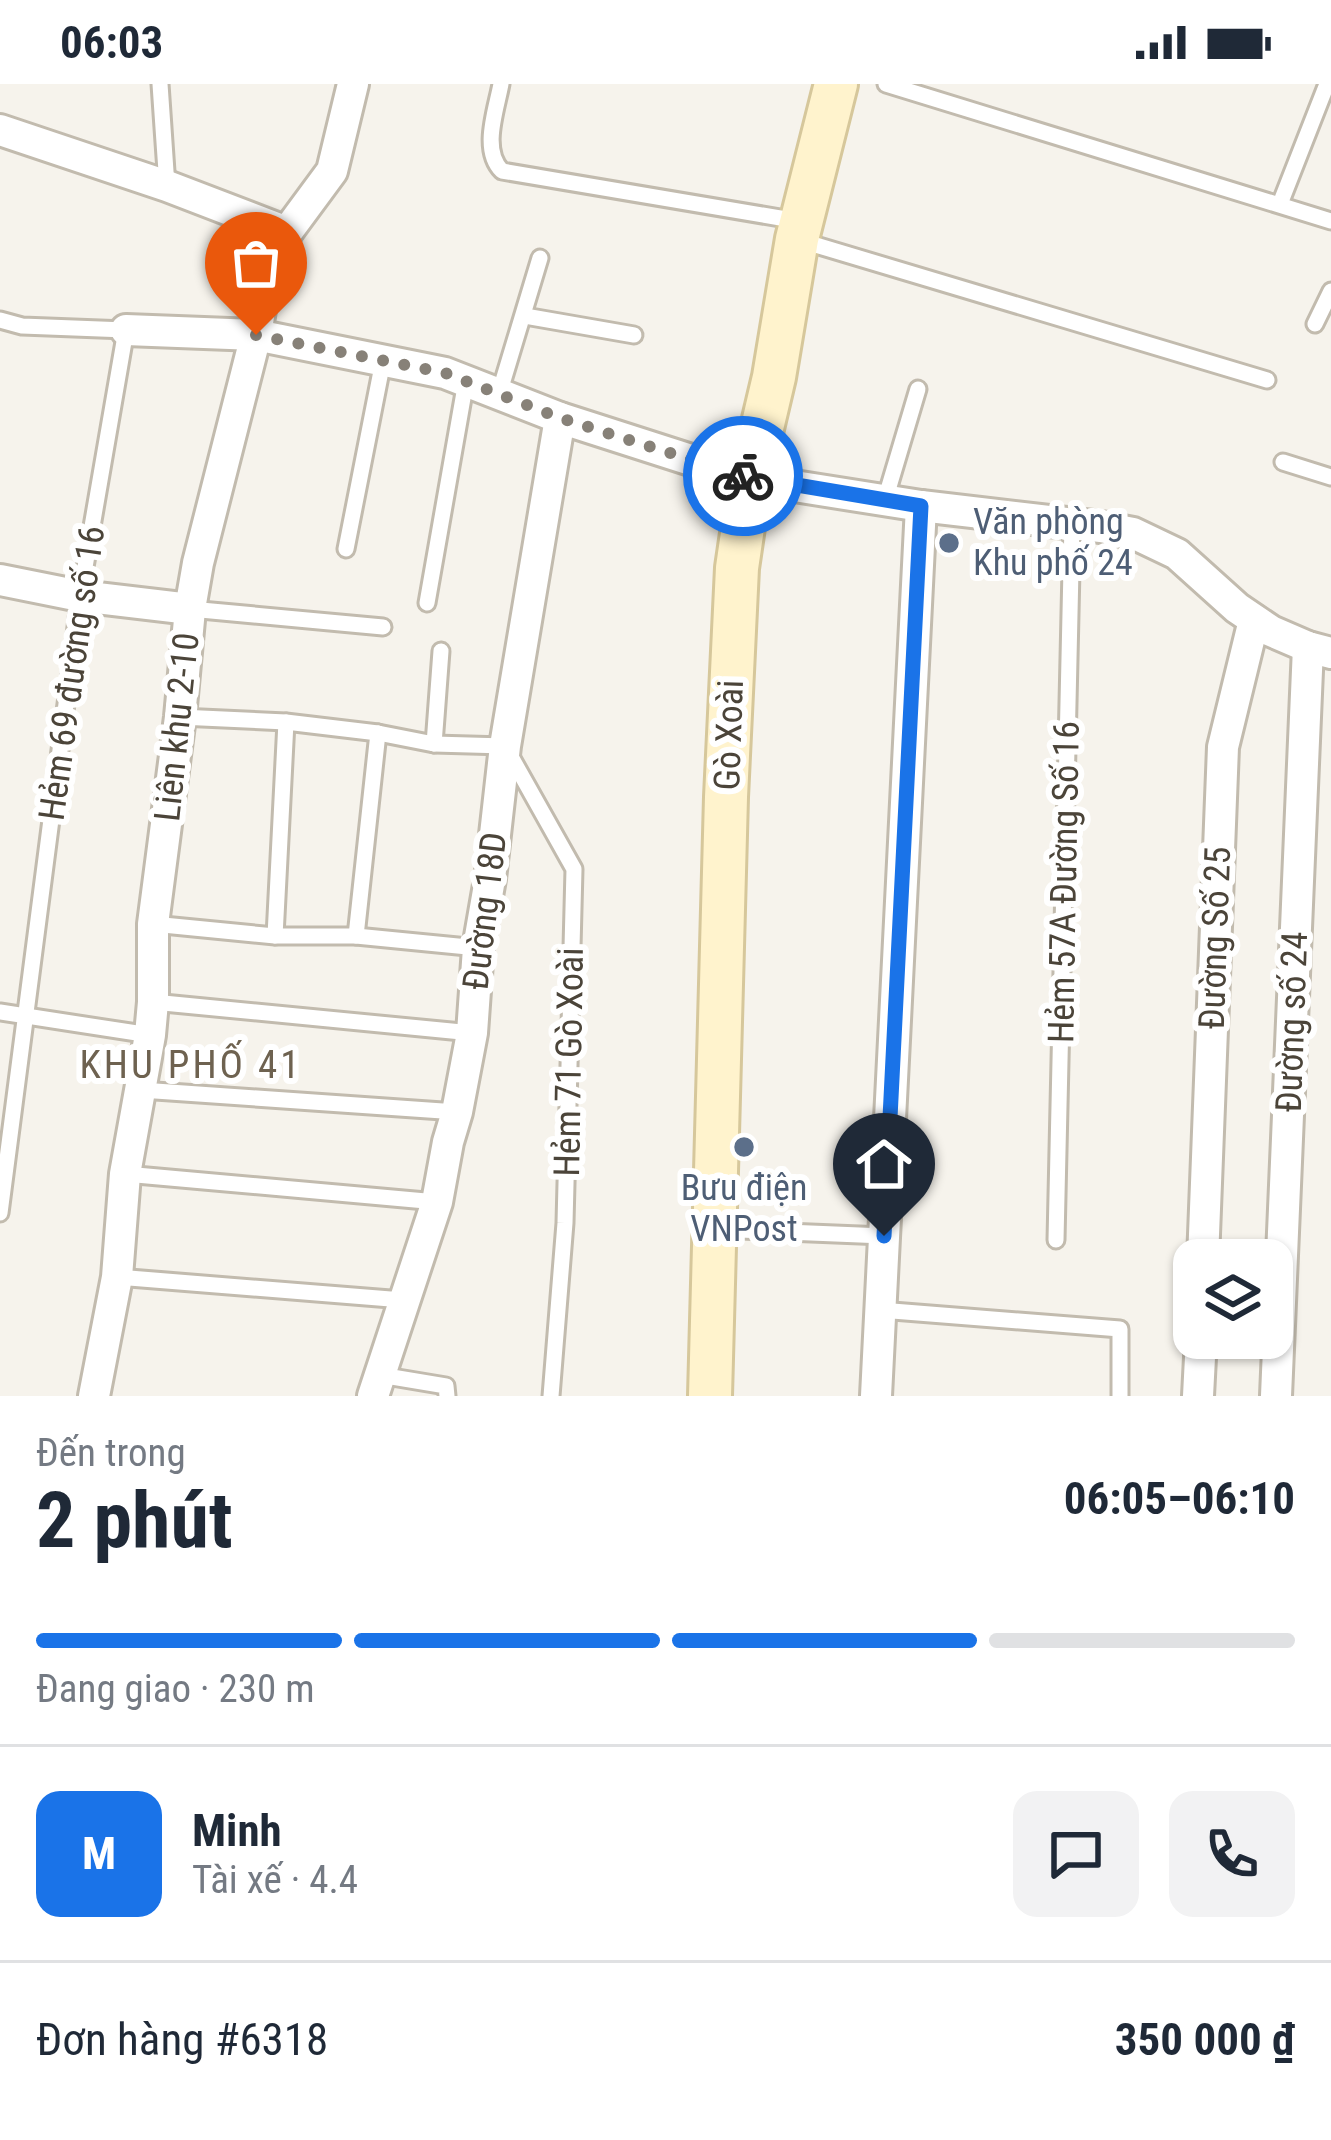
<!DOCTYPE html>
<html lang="vi">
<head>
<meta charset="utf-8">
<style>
  :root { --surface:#fff; --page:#f2f2f3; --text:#1f2937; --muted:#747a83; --line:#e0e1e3; --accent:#1a73e8 }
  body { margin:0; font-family:"Roboto Condensed",sans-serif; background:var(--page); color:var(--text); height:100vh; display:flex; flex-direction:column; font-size:45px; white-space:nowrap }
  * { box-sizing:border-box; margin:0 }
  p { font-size:39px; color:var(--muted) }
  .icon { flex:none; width:66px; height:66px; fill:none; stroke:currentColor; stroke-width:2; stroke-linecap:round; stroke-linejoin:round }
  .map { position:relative; height:1312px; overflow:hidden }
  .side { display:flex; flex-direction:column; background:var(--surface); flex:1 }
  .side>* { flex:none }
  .controls { position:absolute; left:1173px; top:1155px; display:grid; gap:24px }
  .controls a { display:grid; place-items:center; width:120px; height:120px; border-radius:24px; background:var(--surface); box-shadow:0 3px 9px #0004; font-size:60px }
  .pin { position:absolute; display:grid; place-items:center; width:102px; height:102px; color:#fff; margin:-123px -51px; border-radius:50% 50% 50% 0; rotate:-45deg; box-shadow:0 0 12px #0007 }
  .pin .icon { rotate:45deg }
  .courier { position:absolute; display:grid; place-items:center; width:120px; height:120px; margin:-60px; border:9px solid #1a73e8; border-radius:50%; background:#fff; color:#222; box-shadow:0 3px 15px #0007 }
  .overview em { font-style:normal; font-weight:700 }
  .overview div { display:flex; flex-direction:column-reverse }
  .overview { display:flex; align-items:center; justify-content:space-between; height:204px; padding:0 36px }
  h1 { font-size:78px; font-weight:700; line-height:90px }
  .bar { display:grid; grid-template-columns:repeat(4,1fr); gap:18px 12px; align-content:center; height:144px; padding:0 36px }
  .bar i { height:15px; border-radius:9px; background:var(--line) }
  .bar .on { background:var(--accent) }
  .bar p { grid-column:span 4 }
  .line { display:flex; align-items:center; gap:30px; padding:0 36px; border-top:3px solid var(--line) }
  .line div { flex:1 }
  .round { display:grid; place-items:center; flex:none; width:126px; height:126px; border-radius:24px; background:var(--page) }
  .status { display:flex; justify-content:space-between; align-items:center; height:84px; padding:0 60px; background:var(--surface); direction:ltr }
  .status svg { height:33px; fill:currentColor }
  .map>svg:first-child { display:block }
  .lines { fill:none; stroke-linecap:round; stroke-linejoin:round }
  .lane-casing { stroke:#c2bbae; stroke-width:21 }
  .street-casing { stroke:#c2bbae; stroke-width:36 }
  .secondary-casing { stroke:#d6c79b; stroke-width:48 }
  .lane { stroke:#fff; stroke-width:15 }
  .street { stroke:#fff; stroke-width:30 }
  .secondary { stroke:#fff3cd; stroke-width:42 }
  .done { stroke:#878178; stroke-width:12; stroke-dasharray:0 21.6 }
  .route { stroke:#1a73e8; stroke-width:15 }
  .service-dot { fill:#5c6f8a; stroke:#fff; stroke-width:4.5 }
  .labels { text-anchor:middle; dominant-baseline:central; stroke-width:12; stroke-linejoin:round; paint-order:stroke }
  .service-label { font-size:36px; fill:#4e5e75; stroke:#fff; text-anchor:start }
  .street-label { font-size:36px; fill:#4b4439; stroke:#fff }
  .neighbourhood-label { font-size:39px; letter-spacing:3px; fill:#6e6250; stroke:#fff }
</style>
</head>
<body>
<div class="status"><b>06:03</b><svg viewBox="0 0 49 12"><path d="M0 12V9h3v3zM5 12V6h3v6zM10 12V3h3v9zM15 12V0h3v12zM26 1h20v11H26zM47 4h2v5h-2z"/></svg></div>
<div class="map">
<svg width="1331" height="1312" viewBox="0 0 1331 1312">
  <rect width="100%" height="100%" fill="#f6f3ec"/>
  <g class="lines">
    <defs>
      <g id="lane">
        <path d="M160,0l7,102"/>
        <path d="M501,0c-5,27 -20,66 1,87l296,50"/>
        <path d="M886,0l445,137"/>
        <path d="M1280,120l47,-120"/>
        <path d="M799,156l468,140"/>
        <path d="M525,232l109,19"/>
        <path d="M0,236l22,6 104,4 -46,266 -80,617"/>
        <path d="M1315,240l16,-33"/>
        <path d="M499,310l41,-136"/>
        <path d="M1283,378l48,15"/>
        <path d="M885,416l33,-111"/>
        <path d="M346,465l37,-188"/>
        <path d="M427,519l39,-222"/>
        <path d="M190,525l193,18"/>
        <path d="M180,633l106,5 92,11 56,11 71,2 69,123 -9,354 -14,173"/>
        <path d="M434,660l7,-93"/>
        <path d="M153,840l122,12h81l122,12"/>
        <path d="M275,852l11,-214"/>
        <path d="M356,852l22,-203"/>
        <path d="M153,918l319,31"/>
        <path d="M0,928l150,23"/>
        <path d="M141,1006l316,22"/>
        <path d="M125,1090l312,28"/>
        <path d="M716,1145l168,7"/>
        <path d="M1056,1156l16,-716"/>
        <path d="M117,1193l286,23"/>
        <path d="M880,1226l240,19v67"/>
        <path d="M380,1291l66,11 1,10"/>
      </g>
      <g id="street">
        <path d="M0,46l167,56 120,46"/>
        <path d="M126,246l130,5 189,38 115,45 190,61 171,27 180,21 32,6 44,21 60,54 34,23 37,16 23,6"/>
        <path d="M0,496l80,16 110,13"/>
        <path d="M1203,1176l20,-513 31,-127"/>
        <path d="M94,1312l23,-119 8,-103 25,-139 3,-33v-78l27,-207 10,-108 8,-46 58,-228 8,-50 23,-53 45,-61 21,-87"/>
        <path d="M373,1312l64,-194 11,-60 9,-30 15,-79 6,-85 12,-69 15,-133 55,-328"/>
        <path d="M876,1312l45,-890"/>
        <path d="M1198,1312l3,-58"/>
        <path d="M1276,1312l32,-749"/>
      </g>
      <path id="secondary" d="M710,1312l16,-599 11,-229 13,-89 24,-102 23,-138 39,-155"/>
    </defs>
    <use href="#lane" class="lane-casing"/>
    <use href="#street" class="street-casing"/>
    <use href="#secondary" class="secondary-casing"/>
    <use href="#lane" class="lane"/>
    <use href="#street" class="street"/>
    <use href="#secondary" class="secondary"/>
  </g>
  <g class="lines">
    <path class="done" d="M256,251l189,38 115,45 183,58"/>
    <path class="route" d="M743,392l178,30 -37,730"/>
  </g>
  <g class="service-dot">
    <circle cx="949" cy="459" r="12"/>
    <circle cx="744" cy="1063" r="12"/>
  </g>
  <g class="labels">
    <g class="service-label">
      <text x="973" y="438">Văn phòng<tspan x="973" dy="41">Khu phố 24</tspan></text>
      <text x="744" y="1104" text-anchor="middle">Bưu điện<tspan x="744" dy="41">VNPost</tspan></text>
    </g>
    <g class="street-label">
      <text transform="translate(72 589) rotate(-82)">Hẻm 69 đường số 16</text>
      <text transform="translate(177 643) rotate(-84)">Liên khu 2-10</text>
      <text transform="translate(729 651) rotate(-88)">Gò Xoài</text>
      <text transform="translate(1064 798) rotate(-89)">Hẻm 57A Đường Số 16</text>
      <text transform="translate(485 827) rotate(-83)">Đường 18D</text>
      <text transform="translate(1215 854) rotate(-88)">Đường Số 25</text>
      <text transform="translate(1292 938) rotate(-88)">Đường số 24</text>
      <text transform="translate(569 978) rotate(-89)">Hẻm 71 Gò Xoài</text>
    </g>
    <g class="neighbourhood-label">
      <text x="191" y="981">KHU PHỐ 41</text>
    </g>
  </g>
</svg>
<div class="controls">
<a><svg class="icon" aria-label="layers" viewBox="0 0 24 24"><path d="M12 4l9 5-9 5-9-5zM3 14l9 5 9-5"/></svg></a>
</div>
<div class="pin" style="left:256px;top:251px;background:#ea580c"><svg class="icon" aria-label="bag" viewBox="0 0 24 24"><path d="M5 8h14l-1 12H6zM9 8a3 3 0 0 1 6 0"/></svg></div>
<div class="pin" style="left:884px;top:1152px;background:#1f2937"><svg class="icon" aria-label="home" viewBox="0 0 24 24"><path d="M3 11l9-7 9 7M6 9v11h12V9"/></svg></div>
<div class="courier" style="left:743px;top:392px"><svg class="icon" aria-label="bike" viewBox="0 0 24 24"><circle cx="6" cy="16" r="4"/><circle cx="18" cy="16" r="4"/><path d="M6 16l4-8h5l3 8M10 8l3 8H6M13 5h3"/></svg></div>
</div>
<section class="side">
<div class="overview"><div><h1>2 phút</h1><p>Đến trong</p></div><em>06:05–06:10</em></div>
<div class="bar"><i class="on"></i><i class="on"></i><i class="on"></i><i></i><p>Đang giao · 230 m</p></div>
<div class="line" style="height:216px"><b class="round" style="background:var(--accent);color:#fff">M</b><div><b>Minh</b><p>Tài xế · 4.4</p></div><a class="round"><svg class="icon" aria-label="chat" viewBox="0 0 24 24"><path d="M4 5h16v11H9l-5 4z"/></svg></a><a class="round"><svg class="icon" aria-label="phone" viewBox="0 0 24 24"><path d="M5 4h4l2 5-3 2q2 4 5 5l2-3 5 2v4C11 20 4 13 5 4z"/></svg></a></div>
<div class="line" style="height:156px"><div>Đơn hàng #6318</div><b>350 000 ₫</b></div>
</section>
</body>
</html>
